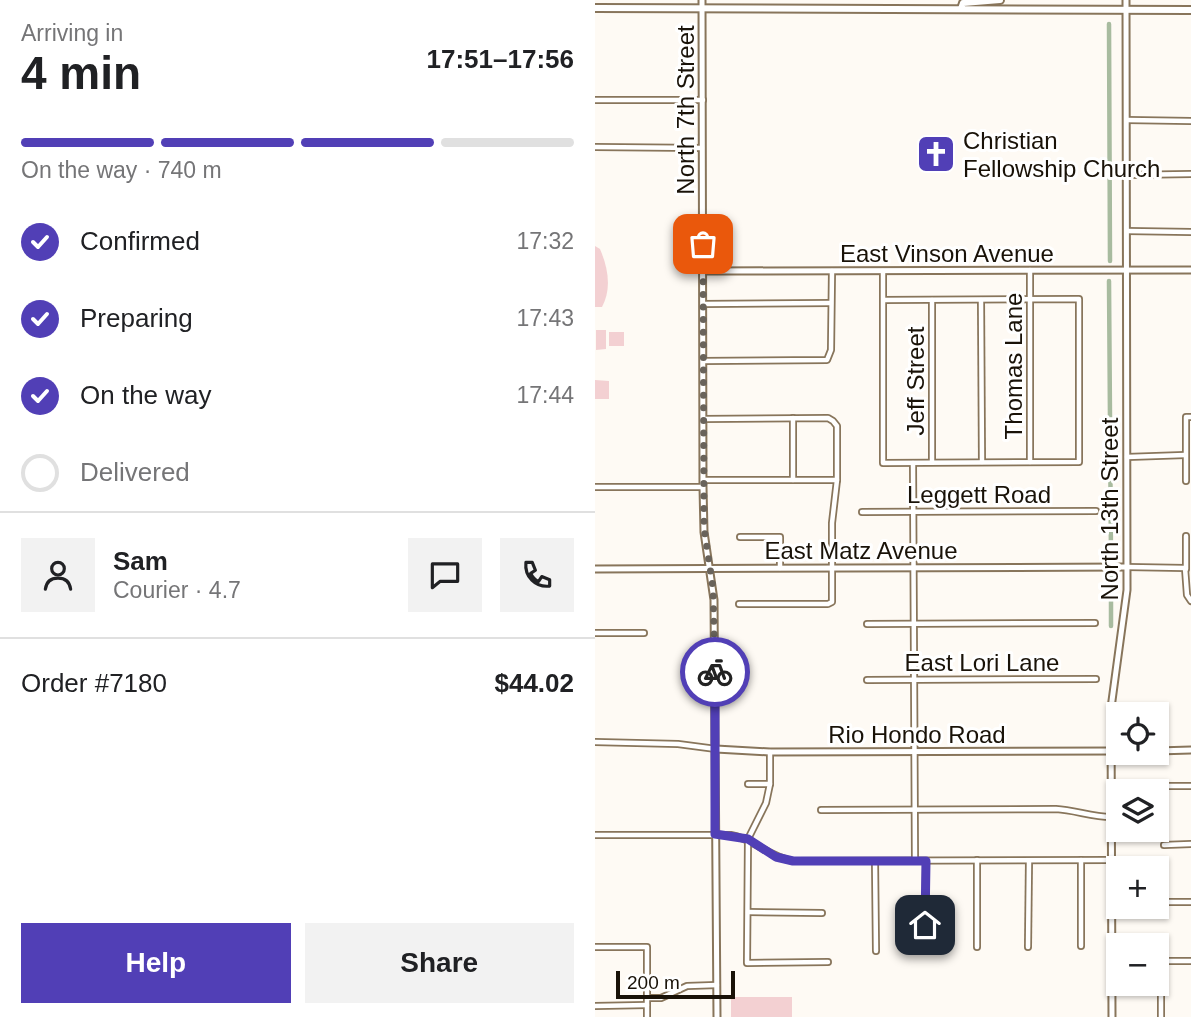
<!DOCTYPE html>
<html lang="en">
<head>
<meta charset="utf-8">
<style>
  :root { --surface:#fff; --page:#f2f2f2; --text:#202124; --muted:#757577; --line:#e0e0e0; --accent:#513fb6 }
  body { margin:0; font-family:Arial,sans-serif; background:var(--page); color:var(--text); height:100vh; display:flex; flex-direction:column; font-size:26px; white-space:nowrap }
  * { box-sizing:border-box; margin:0 }
  p { font-size:23px; color:var(--muted) }
  .icon { flex:none; width:38px; height:38px; fill:none; stroke:currentColor; stroke-width:2; stroke-linecap:round; stroke-linejoin:round }
  .map { position:relative; flex:1; overflow:hidden }
  .drawer { display:flex; flex-direction:column; background:var(--surface); width:595px }
  .drawer>* { flex:none }
  .controls { position:absolute; left:511px; top:702px; display:grid; gap:14px }
  .controls a { display:grid; place-items:center; width:63px; height:63px; border-radius:0px; background:var(--surface); box-shadow:0 2px 5px #0004; font-size:35px }
  .scale { position:absolute; left:21px; bottom:18px; width:119px; box-sizing:border-box; padding-left:7px; border:4px solid #191208; border-top:0; font-size:19px; line-height:24px; white-space:nowrap; color:#191208; -webkit-text-stroke:5px #fff; paint-order:stroke }
  .pin { position:absolute; display:grid; place-items:center; width:60px; height:60px; color:#fff; margin:-30px; border-radius:14px; box-shadow:0 4px 10px #0006 }
  .courier { position:absolute; display:grid; place-items:center; width:70px; height:70px; margin:-35px; border:5px solid #513fb6; border-radius:50%; background:#fff; color:#222; box-shadow:0 2px 9px #0007 }
  .head em { font-style:normal; font-weight:600 }
  .head div { display:flex; flex-direction:column-reverse }
  .head { display:flex; align-items:center; justify-content:space-between; height:119px; padding:0 21px }
  h1 { font-size:46px; font-weight:600; line-height:52px }
  .bar { display:grid; grid-template-columns:repeat(4,1fr); gap:10px 7px; align-content:center; height:84px; padding:0 21px }
  .bar i { height:9px; border-radius:5px; background:var(--line) }
  .bar .on { background:var(--accent) }
  .bar p { grid-column:span 4 }
  .line { display:flex; align-items:center; gap:18px; padding:0 21px; border-top:2px solid var(--line) }
  .line div { flex:1 }
  .round { display:grid; place-items:center; flex:none; width:74px; height:74px; border-radius:0px; background:var(--page) }
  ol { padding:0 21px; list-style:none }
  li { display:flex; align-items:center; gap:21px; height:77px }
  li p { margin-inline-start:auto }
  li .icon { padding:7px; border-radius:50%; background:var(--accent); color:#fff; stroke-width:4 }
  li:last-child { color:var(--muted) }
  li i { width:38px; height:38px; border:4px solid var(--line); border-radius:50% }
  .button { display:flex; gap:14px; margin-top:auto; padding:14px 21px }
  .button a { flex:1; height:80px; border-radius:0px; background:var(--accent); color:#fff; font-size:28px; font-weight:600; line-height:80px; text-align:center }
  .button a+a { background:var(--page); color:var(--text) }
  main { display:flex; flex:1; min-height:0 }
  .map>svg:first-child { display:block }
  .green { fill:#f3d0d2 }
  .lines { fill:none; stroke-linecap:round; stroke-linejoin:round }
  .canal { stroke:#a8bb9f; stroke-width:4.5 }
  .street-casing { stroke:#88755b; stroke-width:8 }
  .secondary-casing { stroke:#88755b; stroke-width:9 }
  .primary-casing { stroke:#88755b; stroke-width:10 }
  .street { stroke:#fff; stroke-width:4.5 }
  .secondary { stroke:#fff; stroke-width:5 }
  .primary { stroke:#fff; stroke-width:6 }
  .done { stroke:#69635b; stroke-width:7; stroke-dasharray:0 12.6 }
  .route { stroke:#513fb6; stroke-width:9 }
  .labels { text-anchor:middle; dominant-baseline:central; stroke-width:6; stroke-linejoin:round; paint-order:stroke }
  .street-label { font-size:24px; fill:#191208; stroke:#fff }
  .poi-label { font-size:24px; fill:#191208; stroke:#fff; text-anchor:start }
</style>
</head>
<body>
<main>
<section class="drawer">
<div class="head"><div><h1>4 min</h1><p>Arriving in</p></div><em>17:51–17:56</em></div>
<div class="bar"><i class="on"></i><i class="on"></i><i class="on"></i><i></i><p>On the way · 740 m</p></div>
<ol>
<li><svg class="icon" aria-label="check" viewBox="0 0 24 24"><path d="M5 12l5 5 9-10"/></svg>Confirmed<p>17:32</p></li>
<li><svg class="icon" aria-label="check" viewBox="0 0 24 24"><path d="M5 12l5 5 9-10"/></svg>Preparing<p>17:43</p></li>
<li><svg class="icon" aria-label="check" viewBox="0 0 24 24"><path d="M5 12l5 5 9-10"/></svg>On the way<p>17:44</p></li>
<li><i></i>Delivered</li>
</ol>
<div class="line" style="height:126px"><a class="round"><svg class="icon" aria-label="person" viewBox="0 0 24 24"><circle cx="12" cy="8" r="4"/><path d="M4 21q1-7 8-7t8 7"/></svg></a><div><b>Sam</b><p>Courier · 4.7</p></div><a class="round"><svg class="icon" aria-label="chat" viewBox="0 0 24 24"><path d="M4 5h16v11H9l-5 4z"/></svg></a><a class="round"><svg class="icon" aria-label="phone" viewBox="0 0 24 24"><path d="M5 4h4l2 5-3 2q2 4 5 5l2-3 5 2v4C11 20 4 13 5 4z"/></svg></a></div>
<div class="line" style="height:91px"><div>Order #7180</div><b>$44.02</b></div>
<div class="button"><a>Help</a><a>Share</a></div>
</section>
<div class="map">
<svg width="596" height="1017" viewBox="0 0 596 1017">
  <rect width="100%" height="100%" fill="#fefaf4"/>
  <g class="green">
    <path d="M0,246l5,3c8,19 12,39 2,58h-7z"/>
    <path d="M1,330h10v19l-10,1z"/>
    <rect x="14" y="332" width="15" height="14"/>
    <path d="M0,380l14,1v18h-14z"/>
    <rect x="136" y="997" width="61" height="20"/>
  </g>
  <g class="lines">
    <g class="canal">
      <path d="M514,24l1,237"/>
      <path d="M514,281l2,277"/>
      <path d="M516,577v49"/>
    </g>
    <defs>
      <g id="street">
        <path d="M0,100h108"/>
        <path d="M532,120l64,1"/>
        <path d="M0,147l107,1"/>
        <path d="M531,175l65,-1"/>
        <path d="M532,231l64,1"/>
        <path d="M288,300l196,-1v163l-196,1v-192"/>
        <path d="M337,300v162"/>
        <path d="M386,300l1,162"/>
        <path d="M108,304l128,-1"/>
        <path d="M108,361l124,-1 4,-10 1,-79"/>
        <path d="M108,419l125,-1 5,3 4,5v54l-5,43v79l-4,2h-89"/>
        <path d="M532,457l58,-2"/>
        <path d="M435,462v-192"/>
        <path d="M318,463l2,398"/>
        <path d="M108,480h134"/>
        <path d="M198,480v-62"/>
        <path d="M591,481v-64h5"/>
        <path d="M0,487h108"/>
        <path d="M267,512l234,-1"/>
        <path d="M145,537h40v31"/>
        <path d="M532,567l58,1 2,27 4,6"/>
        <path d="M591,569v-33"/>
        <path d="M272,624l228,-1"/>
        <path d="M0,633h49"/>
        <path d="M272,680l229,-1"/>
        <path d="M0,742l83,2 38,5"/>
        <path d="M175,752v32l-4,19 -18,36 -1,124 81,-1"/>
        <path d="M153,784h22"/>
        <path d="M569,786h27"/>
        <path d="M226,810l235,-1c19,1 36,8 55,8"/>
        <path d="M0,835h136c23,4 38,22 62,26l318,-1"/>
        <path d="M569,845l27,-1"/>
        <path d="M382,860v87"/>
        <path d="M280,861l1,90"/>
        <path d="M568,902h28"/>
        <path d="M153,912l74,1"/>
        <path d="M330,946l1,-85"/>
        <path d="M486,946v-86"/>
        <path d="M0,947h52v70"/>
        <path d="M433,947l1,-86"/>
        <path d="M569,961h27"/>
        <path d="M566,991v26"/>
        <path d="M52,998h14l26,-12 30,-1"/>
        <path d="M0,1006l52,-1"/>
      </g>
      <g id="secondary">
        <path d="M107,0l1,487 1,45 10,68 3,417"/>
        <path d="M108,271l488,-1"/>
        <path d="M0,569l532,-2"/>
        <path d="M121,749l54,3 348,-1"/>
        <path d="M562,751l34,-1"/>
        <path d="M517,1017l-1,-309 16,-118 -1,-590"/>
      </g>
      <g id="primary">
        <path d="M0,8l596,2"/>
        <path d="M366,9l2,-6 37,-3"/>
      </g>
    </defs>
    <use href="#street" class="street-casing"/>
    <use href="#secondary" class="secondary-casing"/>
    <use href="#primary" class="primary-casing"/>
    <use href="#street" class="street"/>
    <use href="#secondary" class="secondary"/>
    <use href="#primary" class="primary"/>
  </g>
  <g class="lines">
    <path class="done" d="M108,244l1,284 9,60 2,84"/>
    <path class="route" d="M120,672v162l33,5 28,18 17,4h133l-1,64"/>
  </g>
  <defs>
    <symbol id="church-square" viewBox="-11 -11 22 22"><rect x="-9" y="-9" width="18" height="18" rx="4" fill="#513fb6" stroke="#fff"/><path d="M-1.2-6h2.4v3.5h3.3v2.4h-3.3V6h-2.4V-.1h-3.3v-2.4h3.3Z" fill="#fff"/></symbol>
  </defs>
  <g fill-rule="evenodd">
    <use href="#church-square" x="319" y="132" width="44" height="44"/>
  </g>
  <g class="labels">
    <g class="street-label">
      <text transform="translate(90 110) rotate(-90)">North 7th Street</text>
      <text x="352" y="253">East Vinson Avenue</text>
      <text transform="translate(418 366) rotate(-90)">Thomas Lane</text>
      <text transform="translate(320 381) rotate(-90)">Jeff Street</text>
      <text x="384" y="494">Leggett Road</text>
      <text transform="translate(514 509) rotate(-90)">North 13th Street</text>
      <text x="266" y="550">East Matz Avenue</text>
      <text x="387" y="662">East Lori Lane</text>
      <text x="322" y="734">Rio Hondo Road</text>
    </g>
    <g class="poi-label">
      <text x="368" y="140">Christian<tspan x="368" dy="28">Fellowship Church</tspan></text>
    </g>
  </g>
</svg>
<div class="controls">
<a><svg class="icon" aria-label="locate" viewBox="0 0 24 24"><circle cx="12" cy="12" r="6"/><path d="M12 2v4M12 18v4M2 12h4M18 12h4"/></svg></a>
<a><svg class="icon" aria-label="layers" viewBox="0 0 24 24"><path d="M12 4l9 5-9 5-9-5zM3 14l9 5 9-5"/></svg></a>
<a>+</a>
<a>−</a>
</div>
<div class="scale">200 m</div>
<div class="pin" style="left:108px;top:244px;background:#ea580c"><svg class="icon" aria-label="bag" viewBox="0 0 24 24"><path d="M5 8h14l-1 12H6zM9 8a3 3 0 0 1 6 0"/></svg></div>
<div class="pin" style="left:330px;top:925px;background:#1f2937"><svg class="icon" aria-label="home" viewBox="0 0 24 24"><path d="M3 11l9-7 9 7M6 9v11h12V9"/></svg></div>
<div class="courier" style="left:120px;top:672px"><svg class="icon" aria-label="bike" viewBox="0 0 24 24"><circle cx="6" cy="16" r="4"/><circle cx="18" cy="16" r="4"/><path d="M6 16l4-8h5l3 8M10 8l3 8H6M13 5h3"/></svg></div>
</div>
</main>
</body>
</html>
